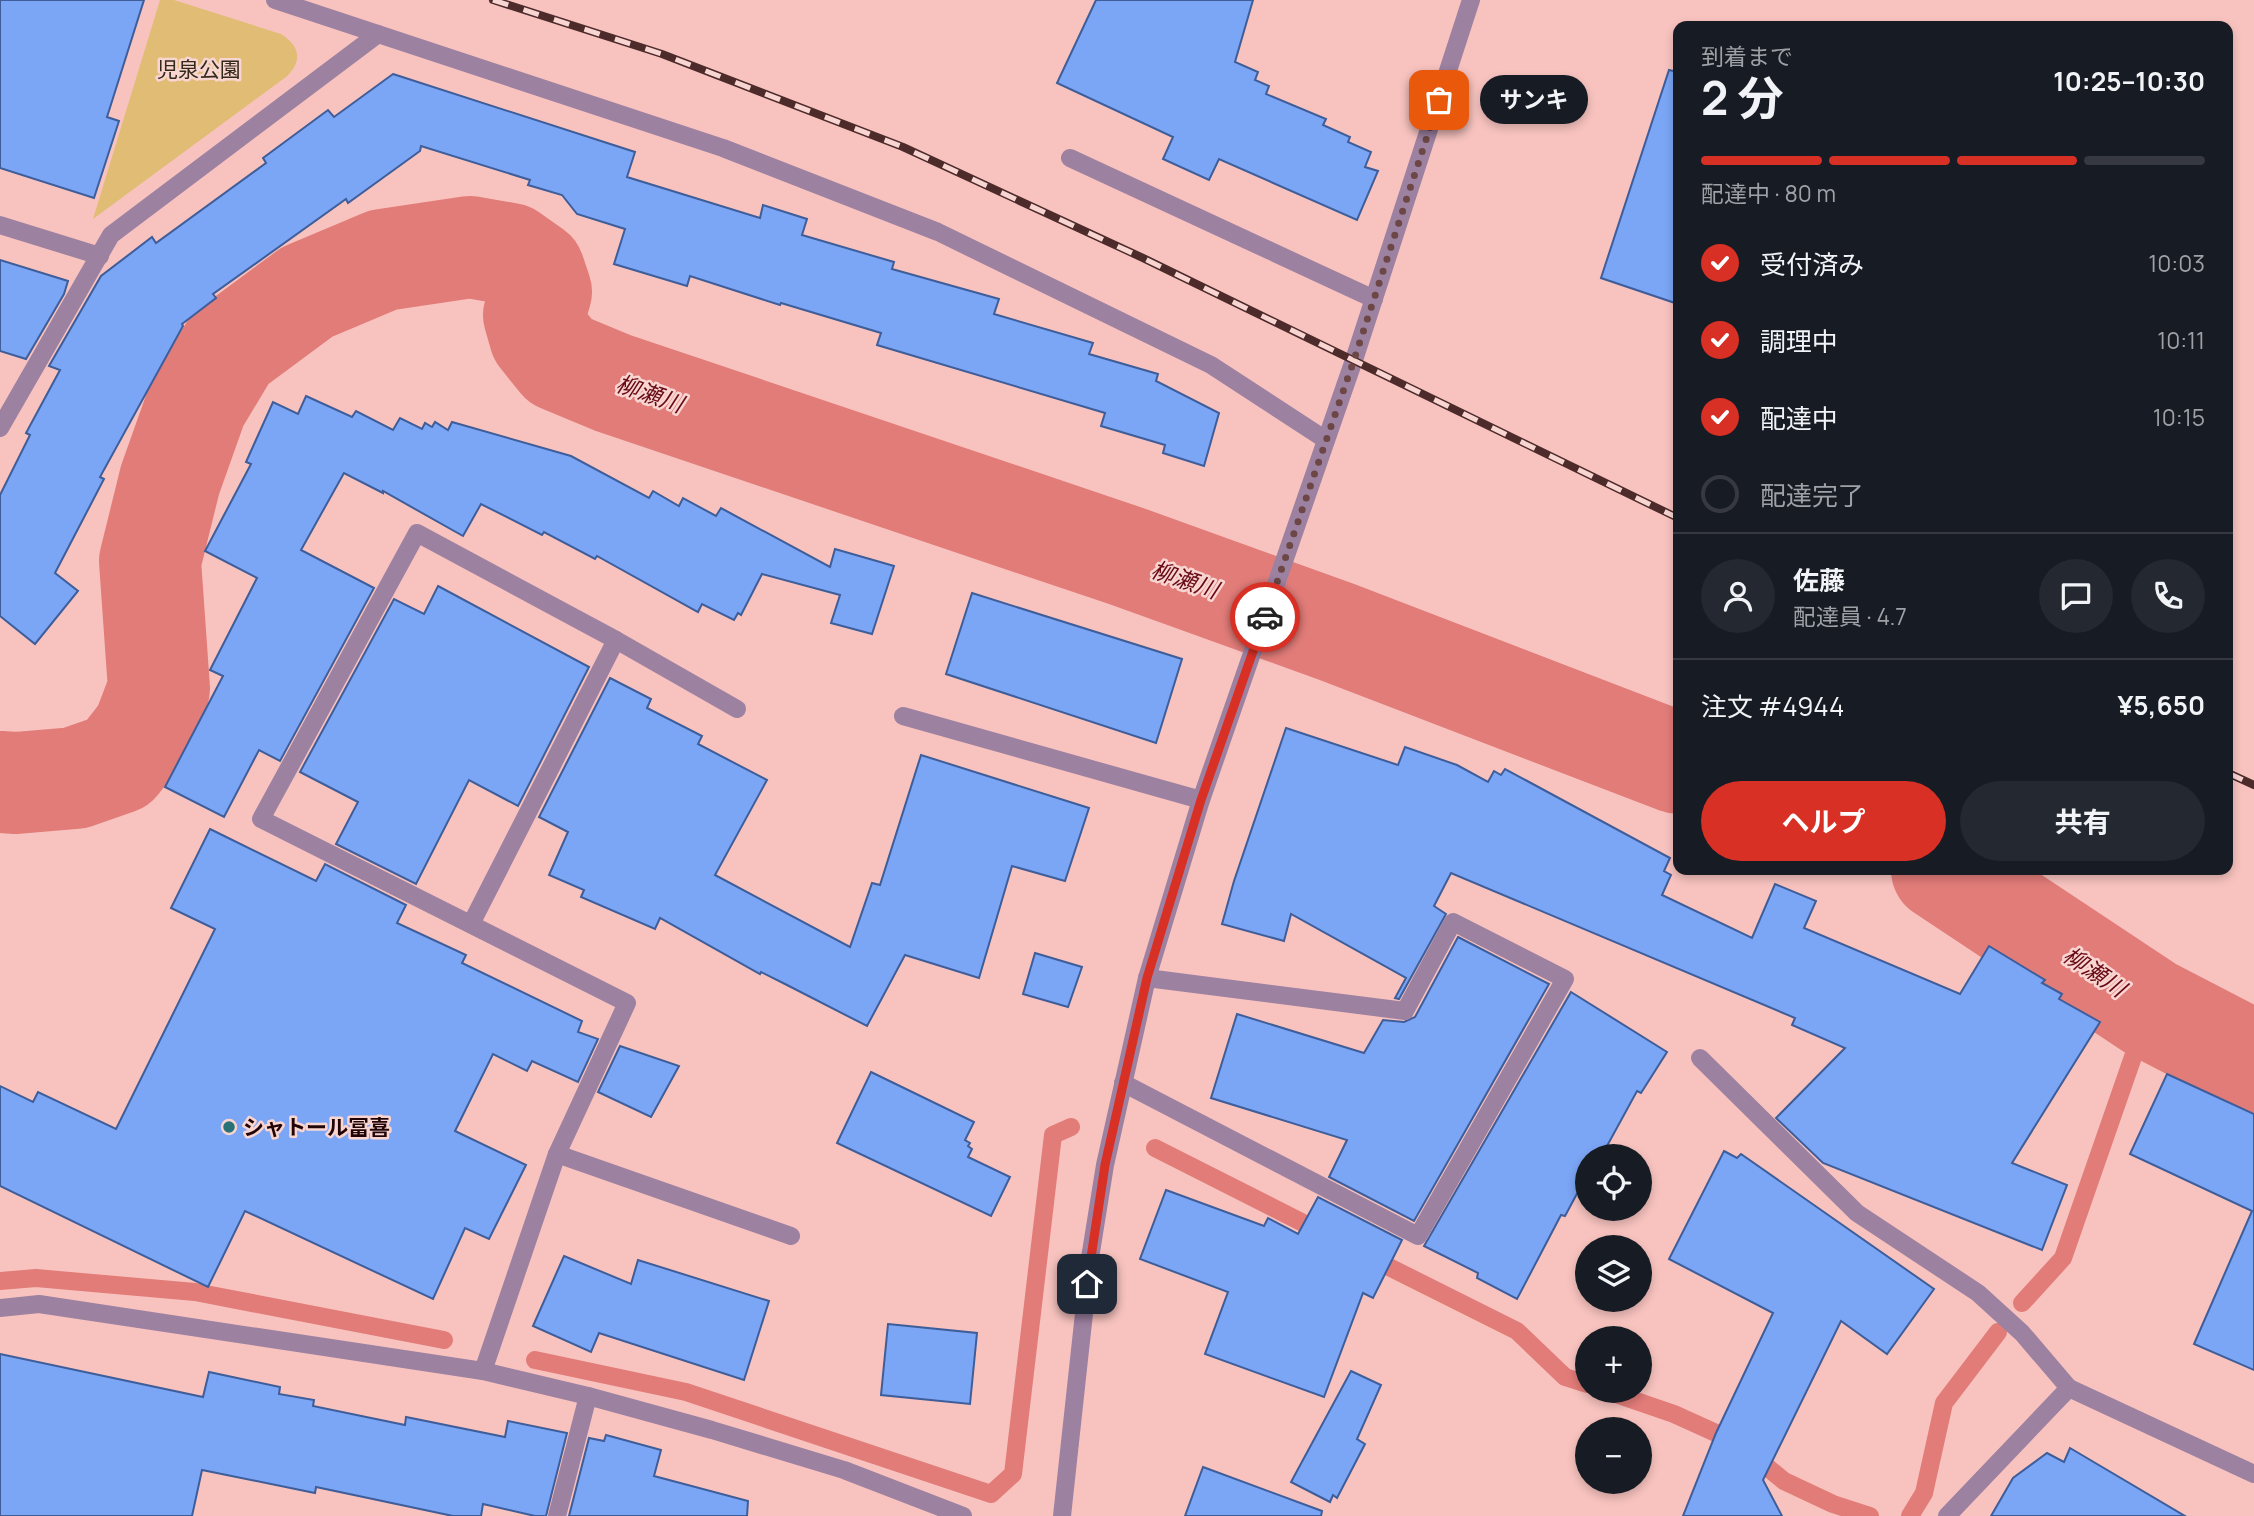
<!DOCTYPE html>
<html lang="ja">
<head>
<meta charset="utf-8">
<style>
  :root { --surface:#171b24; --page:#242831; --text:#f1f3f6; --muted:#9ea1a6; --line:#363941; --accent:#d93025 }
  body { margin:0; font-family:Manrope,"Noto Sans JP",sans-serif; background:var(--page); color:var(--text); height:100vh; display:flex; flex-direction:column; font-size:26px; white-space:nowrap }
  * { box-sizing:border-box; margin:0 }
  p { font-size:23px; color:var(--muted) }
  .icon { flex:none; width:38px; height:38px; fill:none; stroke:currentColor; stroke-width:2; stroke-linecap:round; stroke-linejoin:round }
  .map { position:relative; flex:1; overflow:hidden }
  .panel { position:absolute; left:1673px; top:21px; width:560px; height:854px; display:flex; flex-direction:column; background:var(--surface); border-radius:14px; box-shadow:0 4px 10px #0003 }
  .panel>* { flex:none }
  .fabs { position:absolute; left:1575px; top:1144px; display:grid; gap:14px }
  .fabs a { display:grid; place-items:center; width:77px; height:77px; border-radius:50%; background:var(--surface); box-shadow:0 4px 10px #0003; font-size:35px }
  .pin { position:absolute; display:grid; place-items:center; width:60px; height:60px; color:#fff; margin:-30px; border-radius:14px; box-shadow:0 4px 10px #0006 }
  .courier { position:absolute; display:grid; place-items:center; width:70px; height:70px; margin:-35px; border:5px solid #d93025; border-radius:50%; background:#fff; color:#222; box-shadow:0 2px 9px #0007 }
  .bubble { position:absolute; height:49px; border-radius:24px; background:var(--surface); box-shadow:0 4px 10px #0003; font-size:23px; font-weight:700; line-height:49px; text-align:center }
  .headline em { font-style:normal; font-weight:700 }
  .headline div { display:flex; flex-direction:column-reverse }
  .headline { display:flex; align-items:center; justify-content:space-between; height:119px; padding:0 28px }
  h1 { font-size:46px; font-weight:700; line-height:52px }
  .bar { display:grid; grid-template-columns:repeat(4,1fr); gap:10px 7px; align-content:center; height:84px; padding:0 28px }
  .bar i { height:9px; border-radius:5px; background:var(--line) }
  .bar .active { background:var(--accent) }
  .bar p { grid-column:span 4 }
  .line { display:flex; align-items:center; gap:18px; padding:0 28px; border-top:2px solid var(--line) }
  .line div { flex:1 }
  .round { display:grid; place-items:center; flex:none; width:74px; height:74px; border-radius:37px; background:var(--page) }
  ol { padding:0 28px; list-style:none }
  li { display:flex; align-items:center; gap:21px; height:77px }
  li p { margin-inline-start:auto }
  li .icon { padding:7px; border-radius:50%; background:var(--accent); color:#fff; stroke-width:4 }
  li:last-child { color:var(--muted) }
  li i { width:38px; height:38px; border:4px solid var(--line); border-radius:50% }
  .button { display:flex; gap:14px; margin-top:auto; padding:14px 28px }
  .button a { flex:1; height:80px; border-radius:42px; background:var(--accent); color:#fff; font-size:28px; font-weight:700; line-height:80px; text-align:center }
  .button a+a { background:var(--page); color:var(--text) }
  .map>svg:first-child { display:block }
  .green { fill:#e1bc75 }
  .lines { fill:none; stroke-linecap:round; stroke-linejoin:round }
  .stream { stroke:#e27c79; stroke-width:18 }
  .river { stroke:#e27c79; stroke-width:102 }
  .building { fill:#7ba5f5; stroke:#3e5d99; stroke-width:2 }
  .service { stroke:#9d81a1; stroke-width:18 }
  .minor { stroke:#9d81a1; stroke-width:18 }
  .tertiary { stroke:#9d81a1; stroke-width:18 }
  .rail-casing { stroke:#4d2b2b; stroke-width:8 }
  .rail { stroke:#f9d5d2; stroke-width:5; stroke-dasharray:16; stroke-linecap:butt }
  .done { stroke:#6c4746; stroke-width:7; stroke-dasharray:0 12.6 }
  .route { stroke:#d93025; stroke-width:9 }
  .poi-dot { fill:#277277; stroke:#f9d5d2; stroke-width:2.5 }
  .labels { text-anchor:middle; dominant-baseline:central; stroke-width:5; stroke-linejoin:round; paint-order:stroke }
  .park-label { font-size:21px; fill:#322918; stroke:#f9d5d2 }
  .poi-label { font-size:21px; font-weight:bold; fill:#210405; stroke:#f9d5d2; text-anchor:start }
  .water-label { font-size:23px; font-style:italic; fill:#670914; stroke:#f9d5d2 }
</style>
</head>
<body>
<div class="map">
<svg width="2254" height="1516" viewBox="0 0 2254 1516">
  <rect width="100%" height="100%" fill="#f8c3bf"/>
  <path class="green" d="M160,0h14l107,34c19,12 22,27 5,43l-193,142z"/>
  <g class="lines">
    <g class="stream">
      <path d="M1155,1148l168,85"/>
      <path d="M1367,1256l150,75 48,46 22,7"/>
      <path d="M0,1281l36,-3 159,14 249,48"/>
      <path d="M2022,1303l41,-45 87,-250"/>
      <path d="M535,1360l151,32 305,102 22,-20 40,-339 18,-8"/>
      <path d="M1607,1391l67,23 64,29 46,38 49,23 37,12"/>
      <path d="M1910,1516l14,-23 20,-90 54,-71"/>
    </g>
    <g class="river">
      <path d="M0,782l16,1 59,-5 43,-15 25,-32 16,-42 -9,-128 20,-81 27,-76 33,-55 77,-57 76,-32 87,-13 40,7 24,17 7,21 -7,23 6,21 20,25 53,22 513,173 211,76 341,131"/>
      <path d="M1942,870l208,138 104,54"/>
    </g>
  </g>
  <g class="building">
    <path d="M0,0h144l-37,117 12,4 -25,77 -94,-30z"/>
    <path d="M1096,0h157l-18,62 23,10 -3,8 14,6 -3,8 60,25 -3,6 27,12 -2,5 23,10 -6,15 13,4 -21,49 -138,-61 -10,21 -46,-21 10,-22 -116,-54z"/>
    <path d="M1669,70l9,2v232l-77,-26z"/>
    <path d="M393,74l242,78 -8,25 133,41 3,-13 44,14 -5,16 92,27 -2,7 107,30 -5,15 99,29 -4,11 69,20 -2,7 63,32 -15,53 -41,-13 2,-8 -64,-19 4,-13 -228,-68 4,-12 -100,-30 -1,2 -90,-29 -3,10 -73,-22 11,-35 -48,-15 -15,-19 -34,-10 2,-5 -109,-34 -1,5 -72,52 -2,-4 -133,95 3,4 -34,26 1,2 -83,151 4,2 -49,94 23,18 -43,53 -35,-28v-121l30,-60 -4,-2 34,-63 -11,-4 52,-90 51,-39 4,6 110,-80 -3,-5 65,-48 6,7z"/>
    <path d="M0,260l68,21 -4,13 -38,65 -26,-8z"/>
    <path d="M306,396l46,21 4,-6 37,19 7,-12 22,11 3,-6 7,4 3,-5 13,8 4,-8 119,34 78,42 4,-7 26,15 4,-8 33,18 5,-8 109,59 5,-18 59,17 -22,68 -41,-11 9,-28 -78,-21 -21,41 -3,-2 -4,7 -32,-16 -4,8 -101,-56 -2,3 -51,-27 -2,3 -61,-31 -18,32 -80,-45v2l-39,-20 -43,77 73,38 -94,173 -21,-11 -35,67 -59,-30 58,-111 -13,-6 47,-92 -52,-27 46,-87 -5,-2 27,-60 25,12z"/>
    <path d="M438,586l151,81 -71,139 -49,-26 -53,104 -80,-40 22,-42 -58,-30 94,-173 30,15z"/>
    <path d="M972,593l210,66 -26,84 -210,-69z"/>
    <path d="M610,678l41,21 -4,9 55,28 -4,8 69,36 -52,95 135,72 22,-64 8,2 41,-130 168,53 -24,73 -53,-15 -33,112 -74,-23 -38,71 -82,-42 -24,-12 -1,2 -100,-56 -5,11 -74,-32 3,-7 -35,-15 19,-43 -29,-15z"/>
    <path d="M1286,728l112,37 7,-18 52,18 31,17 6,-11 7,4 4,-6 165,89 -6,13 7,4 -9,20 90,43 23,-54 41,17 -12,27 156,66 29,-48 56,34 -3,3 20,11 -3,5 41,23 -88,141 55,22 -25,65 -219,-87 -47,-45 69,-70 -53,-23 3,-7 -344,-145 -17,33 12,8 -47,85 -4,-1 11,-20 -115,-64 -7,27 -62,-17 12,-43z"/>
    <path d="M210,829l106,52 9,-17 81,41 -9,18 69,32 -4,8 120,58 -4,11 20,7 -20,43 -46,-21 -5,10 -34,-17 -38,77 71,34 -37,74 -24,-11 -32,71 -188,-88 -37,76 -208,-101v-100l33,16 5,-10 78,37 99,-200 -44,-21z"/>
    <path d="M1458,937l91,47 -135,237 -85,-44 18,-37 -136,-42 26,-84 127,39 19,-33 21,2 11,-5z"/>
    <path d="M1035,953l47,14 -14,40 -45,-13z"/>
    <path d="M1571,992l96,60 -26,41 -4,-2 -36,66h-14v18l-22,41 -4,-1 -44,84 -40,-21 1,-5 -54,-27z"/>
    <path d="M620,1046l59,20 -28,51 -53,-25z"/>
    <path d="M871,1072l103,50 -9,18 5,3 -2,3 4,3 -4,8 42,20 -19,39 -154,-73z"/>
    <path d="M2167,1074l87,40v256l-60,-26 58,-133 -122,-57z"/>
    <path d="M1724,1151l13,7 4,-4 193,135 -47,65 -46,-33 -78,159 19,36h-99l33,-83 57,-120 -104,-54z"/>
    <path d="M1166,1190l98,36 4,-8 30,16 20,-37 84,43 -29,58 -10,-5 -39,104 -119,-43 23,-62 -88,-33z"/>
    <path d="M564,1256l67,28 7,-24 131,41 -25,79 -145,-47 -8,19 -58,-26z"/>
    <path d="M888,1324l89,9 -7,71 -89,-9z"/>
    <path d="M0,1354l203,43 6,-25 71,15 -1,7 35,6 -1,6 92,19 1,-8 99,20 3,-16 59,12 -21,83h-11l-52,-12 -2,12h-28l-137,-29 -1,6 -113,-23 -10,46h-192z"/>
    <path d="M1351,1371l30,14 -24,54 8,5 -28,54 -4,-3 -3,7 -39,-20z"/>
    <path d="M606,1435l55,15 -7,26 94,25 -1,15h-178l20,-78 15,3z"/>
    <path d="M2070,1448l115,68h-194l22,-38 34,-25 17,9z"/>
    <path d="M1203,1467l119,44 -1,5h-136z"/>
  </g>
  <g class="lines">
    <g class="service">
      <path d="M1070,158l304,141"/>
      <path d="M616,640l121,69"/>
      <path d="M903,716l298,84"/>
      <path d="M1700,1058l157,155 121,80 44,40 47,55"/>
      <path d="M557,1154l234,82"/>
    </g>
    <g class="minor">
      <path d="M275,0l448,148 215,84 273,133 115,75"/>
      <path d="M0,225l100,31"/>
      <path d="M0,428l111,-193 267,-201"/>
      <path d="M471,924l145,-284 -199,-107 -156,286 366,184 -70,151 -74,217"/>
      <path d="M1123,1083l295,153 147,-257 -112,-57 -48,89 -258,-33"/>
      <path d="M0,1308l39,-4 444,67 105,25 124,34 132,40 119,46"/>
      <path d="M557,1516l31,-120"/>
      <path d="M1947,1516l122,-128 185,86"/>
    </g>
    <path class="tertiary" d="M1062,1516l28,-258 15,-93 42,-187 54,-178 153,-440 117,-360"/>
    <defs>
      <g id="rail">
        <path d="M493,0l169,54 241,93 240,111 535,260"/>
        <path d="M2228,773l26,12"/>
      </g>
    </defs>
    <use href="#rail" class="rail-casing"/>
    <use href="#rail" class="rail"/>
  </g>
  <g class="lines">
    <path class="done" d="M1265,617l89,-257 85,-260"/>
    <path class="route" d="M1087,1284l18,-119 42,-187 54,-178 64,-183"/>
  </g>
  <circle class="poi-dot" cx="229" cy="1127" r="7"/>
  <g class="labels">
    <g class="park-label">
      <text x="199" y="69">児泉公園</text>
    </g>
    <g class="poi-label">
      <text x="243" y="1127">シャトール冨喜</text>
    </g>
    <g class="water-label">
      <text transform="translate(650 393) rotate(19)">柳瀬川</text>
      <text transform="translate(1185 579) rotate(19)">柳瀬川</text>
      <text transform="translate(2095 971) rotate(34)">柳瀬川</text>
    </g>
  </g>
</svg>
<div class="fabs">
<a><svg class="icon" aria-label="locate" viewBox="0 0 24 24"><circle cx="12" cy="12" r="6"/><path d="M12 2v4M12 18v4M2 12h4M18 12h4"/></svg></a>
<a><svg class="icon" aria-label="layers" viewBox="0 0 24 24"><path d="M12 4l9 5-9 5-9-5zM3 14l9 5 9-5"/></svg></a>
<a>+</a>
<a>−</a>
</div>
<div class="pin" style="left:1439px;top:100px;background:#ea580c"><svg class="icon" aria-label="bag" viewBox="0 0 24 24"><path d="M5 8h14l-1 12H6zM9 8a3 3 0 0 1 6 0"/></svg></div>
<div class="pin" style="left:1087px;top:1284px;background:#1f2937"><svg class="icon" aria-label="home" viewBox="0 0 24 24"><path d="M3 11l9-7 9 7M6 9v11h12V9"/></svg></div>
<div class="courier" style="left:1265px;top:617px"><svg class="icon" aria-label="car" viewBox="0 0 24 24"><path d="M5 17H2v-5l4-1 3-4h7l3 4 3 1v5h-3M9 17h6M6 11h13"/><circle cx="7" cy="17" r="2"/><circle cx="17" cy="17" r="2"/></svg></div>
<div class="bubble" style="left:1480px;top:75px;width:108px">サンキ</div>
<section class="panel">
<div class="headline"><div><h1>2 分</h1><p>到着まで</p></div><em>10:25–10:30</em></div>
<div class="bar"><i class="active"></i><i class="active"></i><i class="active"></i><i></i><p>配達中 · 80 m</p></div>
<ol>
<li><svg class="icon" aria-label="check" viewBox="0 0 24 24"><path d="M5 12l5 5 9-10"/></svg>受付済み<p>10:03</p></li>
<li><svg class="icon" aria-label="check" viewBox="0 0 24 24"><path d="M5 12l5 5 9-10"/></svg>調理中<p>10:11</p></li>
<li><svg class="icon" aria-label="check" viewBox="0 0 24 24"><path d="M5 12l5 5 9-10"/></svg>配達中<p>10:15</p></li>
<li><i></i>配達完了</li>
</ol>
<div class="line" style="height:126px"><a class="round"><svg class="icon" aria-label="person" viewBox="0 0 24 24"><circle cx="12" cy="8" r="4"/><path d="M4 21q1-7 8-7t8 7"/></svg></a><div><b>佐藤</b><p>配達員 · 4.7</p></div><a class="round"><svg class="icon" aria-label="chat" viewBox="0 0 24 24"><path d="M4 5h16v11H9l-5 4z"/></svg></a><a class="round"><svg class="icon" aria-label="phone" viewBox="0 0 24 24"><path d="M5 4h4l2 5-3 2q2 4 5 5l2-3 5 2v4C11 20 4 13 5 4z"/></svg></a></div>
<div class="line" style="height:91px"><div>注文 #4944</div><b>¥5,650</b></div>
<div class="button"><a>ヘルプ</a><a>共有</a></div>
</section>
</div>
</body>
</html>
